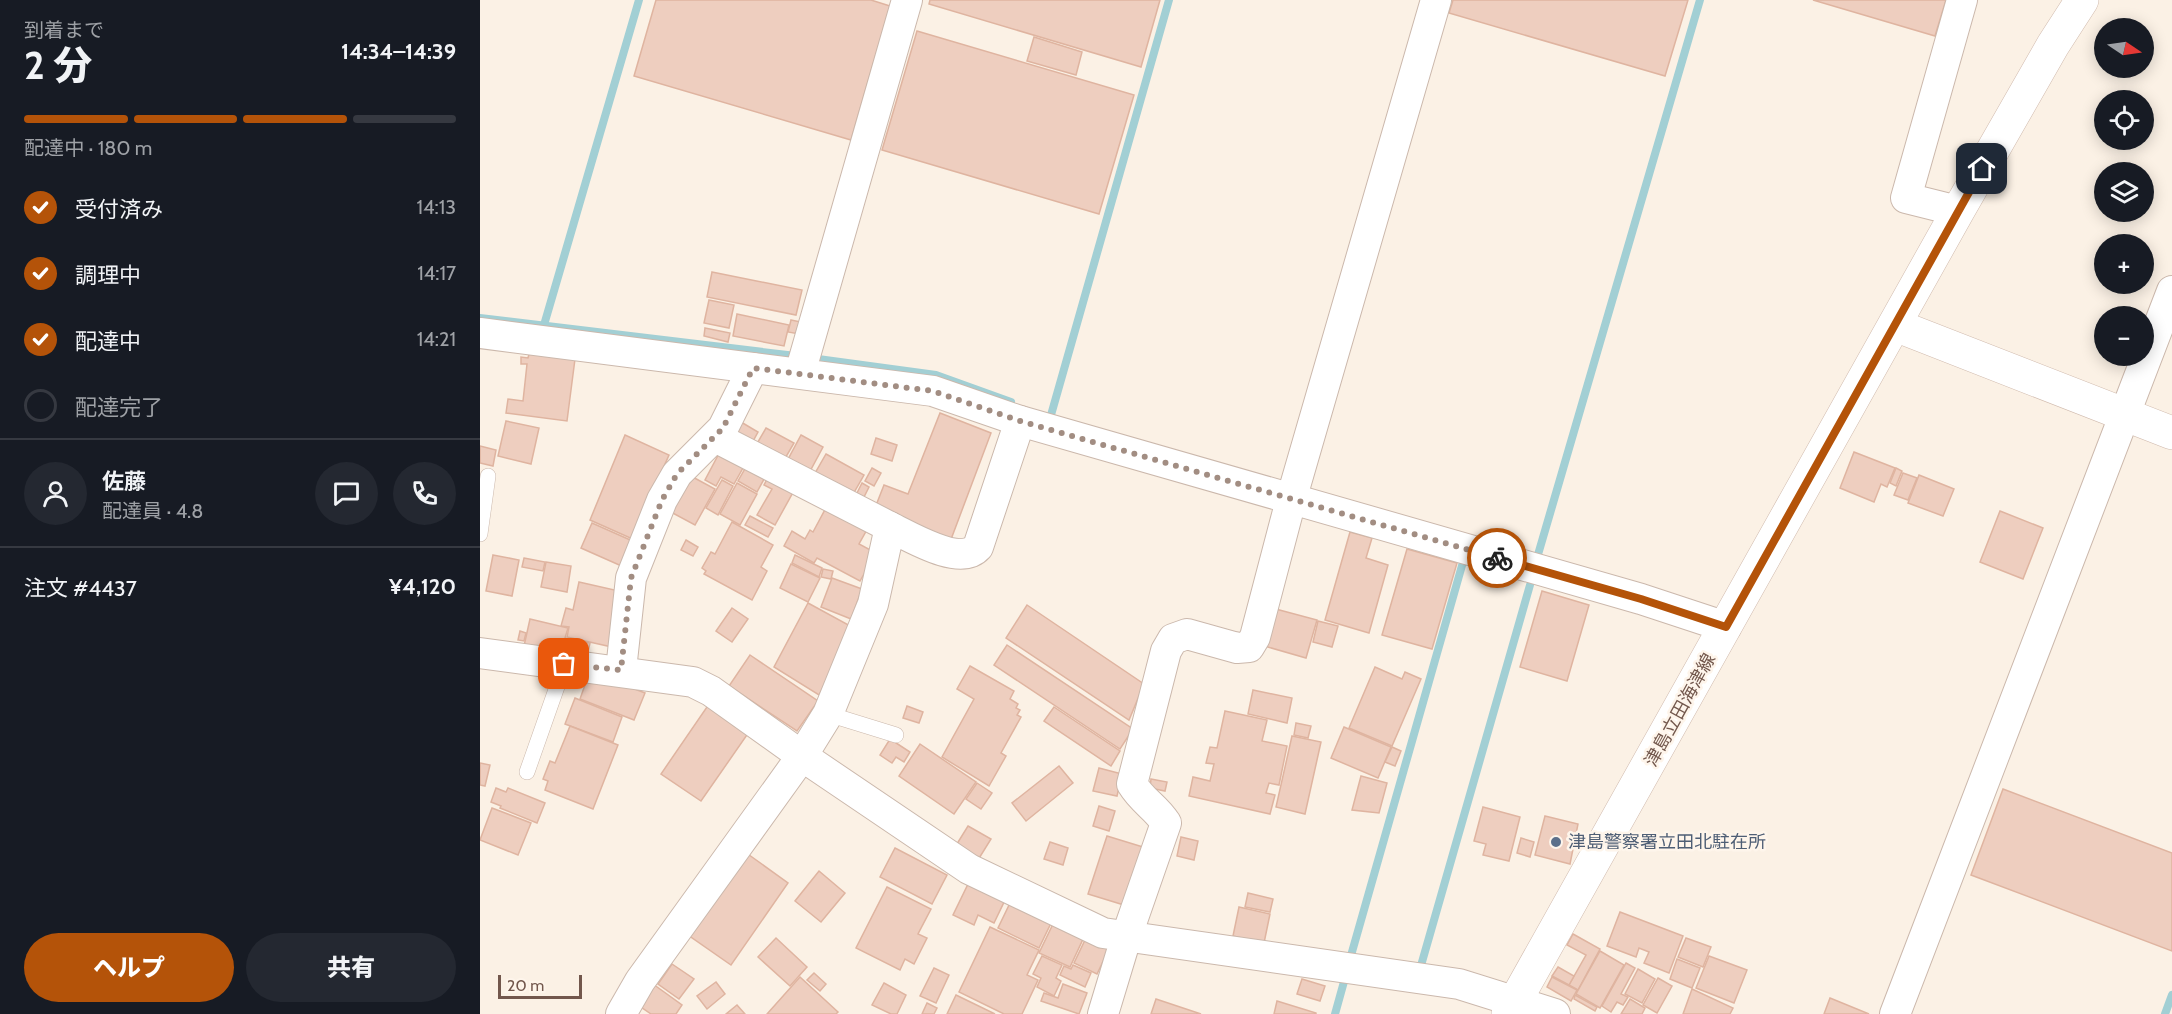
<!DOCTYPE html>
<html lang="ja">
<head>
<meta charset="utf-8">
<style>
  :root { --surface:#171b24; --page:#242831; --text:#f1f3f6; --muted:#9ea1a6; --line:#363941; --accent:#b45309 }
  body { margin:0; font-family:Cabin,"Noto Sans JP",sans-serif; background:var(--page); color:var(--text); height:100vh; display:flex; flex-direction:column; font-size:22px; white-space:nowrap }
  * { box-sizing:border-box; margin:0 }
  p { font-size:20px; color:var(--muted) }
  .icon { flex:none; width:33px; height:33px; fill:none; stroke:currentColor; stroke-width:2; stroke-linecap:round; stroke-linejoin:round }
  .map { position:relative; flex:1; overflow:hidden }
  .side { display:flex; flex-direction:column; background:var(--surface); width:480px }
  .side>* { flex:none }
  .needle { width:39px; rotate:103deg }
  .fabs { position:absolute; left:1614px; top:18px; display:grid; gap:12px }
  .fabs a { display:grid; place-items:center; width:60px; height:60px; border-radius:50%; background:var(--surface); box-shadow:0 3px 15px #0003; font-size:30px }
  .scale { position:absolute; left:18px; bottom:15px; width:84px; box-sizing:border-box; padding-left:6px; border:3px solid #72574c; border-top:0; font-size:16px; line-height:21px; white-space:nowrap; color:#72574c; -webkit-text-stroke:4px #fef5eb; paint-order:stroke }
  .pin { position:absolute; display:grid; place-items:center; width:51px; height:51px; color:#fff; margin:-26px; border-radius:12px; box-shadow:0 3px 9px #0006 }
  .courier { position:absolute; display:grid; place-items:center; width:60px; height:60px; margin:-30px; border:4px solid #b45309; border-radius:50%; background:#fff; color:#222; box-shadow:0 2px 8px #0007 }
  .overview em { font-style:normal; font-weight:800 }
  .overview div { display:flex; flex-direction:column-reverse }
  .overview { display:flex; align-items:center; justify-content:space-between; height:102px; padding:0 24px }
  h1 { font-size:39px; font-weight:800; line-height:45px }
  .bar { display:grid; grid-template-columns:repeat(4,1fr); gap:9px 6px; align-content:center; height:72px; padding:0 24px }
  .bar i { height:8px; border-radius:4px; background:var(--line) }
  .bar .active { background:var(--accent) }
  .bar p { grid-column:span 4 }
  .line { display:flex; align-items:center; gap:15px; padding:0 24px; border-top:2px solid var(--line) }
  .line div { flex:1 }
  .round { display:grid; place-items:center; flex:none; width:63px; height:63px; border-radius:32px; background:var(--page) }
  ol { padding:0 24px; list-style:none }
  li { display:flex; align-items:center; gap:18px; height:66px }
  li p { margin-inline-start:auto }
  li .icon { padding:6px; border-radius:50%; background:var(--accent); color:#fff; stroke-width:4 }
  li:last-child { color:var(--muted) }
  li i { width:33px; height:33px; border:3px solid var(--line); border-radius:50% }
  .cta { display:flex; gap:12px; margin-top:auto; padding:12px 24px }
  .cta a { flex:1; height:69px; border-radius:36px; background:var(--accent); color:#fff; font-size:24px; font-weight:800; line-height:69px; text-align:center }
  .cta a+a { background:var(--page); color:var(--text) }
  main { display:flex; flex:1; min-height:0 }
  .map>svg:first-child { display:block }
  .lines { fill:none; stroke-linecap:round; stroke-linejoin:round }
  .stream { stroke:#a2cfd4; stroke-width:8 }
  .building { fill:#eecebf; stroke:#dfb4a0; stroke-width:1.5 }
  .lane-casing { stroke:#cbb8ac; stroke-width:16 }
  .street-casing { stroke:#cbb8ac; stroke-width:32 }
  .secondary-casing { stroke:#d0baad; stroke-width:34 }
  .lane { stroke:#fff; stroke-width:15 }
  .street { stroke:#fff; stroke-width:30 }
  .secondary { stroke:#fff; stroke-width:33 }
  .done { stroke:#a28d82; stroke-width:6; stroke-dasharray:0 10.8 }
  .route { stroke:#b45309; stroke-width:8 }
  .service-dot { fill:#5c6f8a; stroke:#fef5eb; stroke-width:2 }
  .labels { text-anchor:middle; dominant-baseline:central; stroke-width:5; stroke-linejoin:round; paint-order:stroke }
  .street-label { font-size:18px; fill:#72574c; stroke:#fef5eb }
  .service-label { font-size:18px; fill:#4e5e75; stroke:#fef5eb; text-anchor:start }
</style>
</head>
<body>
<main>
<section class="side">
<div class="overview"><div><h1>2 分</h1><p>到着まで</p></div><em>14:34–14:39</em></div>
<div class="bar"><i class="active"></i><i class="active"></i><i class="active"></i><i></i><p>配達中 · 180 m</p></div>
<ol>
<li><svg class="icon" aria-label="check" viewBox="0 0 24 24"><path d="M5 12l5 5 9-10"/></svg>受付済み<p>14:13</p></li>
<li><svg class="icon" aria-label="check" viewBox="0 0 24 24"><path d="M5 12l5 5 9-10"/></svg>調理中<p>14:17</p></li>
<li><svg class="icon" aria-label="check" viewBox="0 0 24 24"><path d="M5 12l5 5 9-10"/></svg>配達中<p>14:21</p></li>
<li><i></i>配達完了</li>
</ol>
<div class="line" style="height:108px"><a class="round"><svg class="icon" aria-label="person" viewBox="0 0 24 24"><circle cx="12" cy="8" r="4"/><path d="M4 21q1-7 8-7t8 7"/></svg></a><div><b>佐藤</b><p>配達員 · 4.8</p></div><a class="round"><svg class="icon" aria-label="chat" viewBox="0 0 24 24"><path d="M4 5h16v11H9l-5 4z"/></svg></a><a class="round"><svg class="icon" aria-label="phone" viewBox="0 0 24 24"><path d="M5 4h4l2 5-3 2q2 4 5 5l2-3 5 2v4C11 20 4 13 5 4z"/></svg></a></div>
<div class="line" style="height:78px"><div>注文 #4437</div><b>¥4,120</b></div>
<div class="cta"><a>ヘルプ</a><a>共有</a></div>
</section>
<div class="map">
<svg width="1692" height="1014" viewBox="0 0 1692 1014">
  <rect width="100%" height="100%" fill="#fbf1e5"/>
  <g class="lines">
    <g class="stream">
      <path d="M0,318l316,38"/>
      <path d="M64,325l95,-325"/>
      <path d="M338,359l118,16 75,27"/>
      <path d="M571,415l118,-415"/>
      <path d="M1051,557l6,1 163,-558"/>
      <path d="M870,959l113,-397"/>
      <path d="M940,969l110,-384"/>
      <path d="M855,1014l10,-36"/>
      <path d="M1685,1014l7,-19"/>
    </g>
  </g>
  <g class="building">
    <path d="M176,0h215l19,6 -39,134 -217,-64z"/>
    <path d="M450,0h230l-19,67 -212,-63z"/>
    <path d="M973,0h235l-23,76 -216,-63z"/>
    <path d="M1333,0h133l-11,36z"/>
    <path d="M437,31l217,64 -35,119 -217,-64z"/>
    <path d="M554,37l48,15 -6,23 -49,-14z"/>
    <path d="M232,272l90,18 -6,25 -89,-18z"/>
    <path d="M229,300l25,5 -5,23 -25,-5z"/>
    <path d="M257,314l52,11 -5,21 -51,-10z"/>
    <path d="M311,320l10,2 -2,12 -11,-2z"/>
    <path d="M225,328l25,5 -2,9 -24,-6z"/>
    <path d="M49,354l46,5 -8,62 -61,-8 2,-14 15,2 4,-37h-6v-7l7,1z"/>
    <path d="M460,413l51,20 -41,109 -77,-29 11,-28 24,9z"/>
    <path d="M26,421l33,7 -8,36 -33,-8z"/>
    <path d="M261,422l17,10 -6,11 -17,-9z"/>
    <path d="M286,428l28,15 -11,19 -28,-15z"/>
    <path d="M145,435l44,20 -17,38 -15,48 -47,-21z"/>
    <path d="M321,435l22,12 -15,28 -22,-12z"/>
    <path d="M396,438l21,7 -5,16 -21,-7z"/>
    <path d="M0,446l16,4 -3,16 -13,-3z"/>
    <path d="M243,446l25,13 -14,25 -13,-7 -5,9 -11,-6z"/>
    <path d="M1374,452l41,16 -8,19 -6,-3 -7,18 -34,-14z"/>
    <path d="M346,454l38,21 -12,21 -38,-21z"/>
    <path d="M270,460l19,10 -12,22 -19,-11z"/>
    <path d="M392,468l9,5 -7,13 -9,-5z"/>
    <path d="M1416,468l6,3 -6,15 -6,-3z"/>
    <path d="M291,472l25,15 -21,38 -18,-10 15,-26 -8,-4z"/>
    <path d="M1423,473l14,5 -9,22 -14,-5z"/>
    <path d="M209,475l26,14 -20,36 -28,-15z"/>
    <path d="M1439,475l35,14 -11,27 -35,-13z"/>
    <path d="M242,480l11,6 -15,29 -12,-7z"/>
    <path d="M257,483l20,11 -17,31 -20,-11z"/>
    <path d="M382,483l7,4 -6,12 -7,-4z"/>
    <path d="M348,504l41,22 -10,18 17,9 -16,28 -43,-23 -3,5 -30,-17 8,-15 13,8 5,-9 3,2z"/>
    <path d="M1520,511l43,17 -20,51 -43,-17z"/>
    <path d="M270,516l23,12 -5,9 -23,-12z"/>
    <path d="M252,522l41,23 -12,22 6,4 -15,29 -48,-26 2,-3 -4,-3 9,-16 4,2z"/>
    <path d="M112,523l45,20 -11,25 -45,-20z"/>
    <path d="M870,532l22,6 -6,20 22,7 -19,68 -44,-13z"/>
    <path d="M206,540l12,7 -5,9 -12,-6z"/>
    <path d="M927,549l50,14 -25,86 -50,-14z"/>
    <path d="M13,555l26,5 -7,36 -26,-5z"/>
    <path d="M315,555l27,13 -3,9 -27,-14z"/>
    <path d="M44,558l21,4 -2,9 -21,-4z"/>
    <path d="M66,562l25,4 -4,26 -26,-5z"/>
    <path d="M311,564l29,14 -12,24 -28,-14z"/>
    <path d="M343,569l10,2 -2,8 -10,-2z"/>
    <path d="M352,578l30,11 -11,30 -30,-12z"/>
    <path d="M99,582l40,9 -7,56 -45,-10 2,-10 -8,-1 5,-18 7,2z"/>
    <path d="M1062,591l47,14 -22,76 -47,-14z"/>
    <path d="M328,603l46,25 -35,67 -45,-28z"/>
    <path d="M547,605l117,79 -15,36 -123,-82z"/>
    <path d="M252,608l16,11 -16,23 -16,-11z"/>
    <path d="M792,608l45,12 -11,38 -45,-13z"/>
    <path d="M50,619l38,9 -3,10 25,5 -4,17 -62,-14z"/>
    <path d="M838,621l20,5 -6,21 -19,-5z"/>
    <path d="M40,631l6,2 -2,8 -6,-1z"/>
    <path d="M527,645l126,84 -13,20 -126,-84z"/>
    <path d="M270,655l68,46 -21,30 -68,-45z"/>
    <path d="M490,666l44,25 -4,8 8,5 -2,4 4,2 -3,5 4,2 -20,36 5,3 -17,30 -47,-29 32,-58 -17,-10z"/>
    <path d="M895,667l27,12 3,-7 16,7 -29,67 -43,-18z"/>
    <path d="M129,679l36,14 -11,27 -54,-21 6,-17z"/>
    <path d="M773,690l39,8 -5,25 -39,-9z"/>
    <path d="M95,698l47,19 -9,25 -48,-18z"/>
    <path d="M229,704l40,28 -48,69 -40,-27z"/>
    <path d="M427,706l16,6 -4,11 -16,-5z"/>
    <path d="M574,707l66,44 -9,15 -67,-45z"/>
    <path d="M745,711l42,9 -5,21 25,5 -8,39 -10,-2 -3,10 9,2 -5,19 -81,-18 4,-19 17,4 4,-17 -8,-1 4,-16 7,1z"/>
    <path d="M816,723l15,3 -3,12 -14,-3z"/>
    <path d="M90,726l48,19 -25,64 -48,-19 3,-9 -5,-2 7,-18 5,2z"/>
    <path d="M864,727l47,20 -13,31 -47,-20z"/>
    <path d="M812,736l29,6 -16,72 -29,-7z"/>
    <path d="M410,739l20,13 -6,10 -8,-5 -4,6 -12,-8z"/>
    <path d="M440,744l56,38 -22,32 -55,-38z"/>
    <path d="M912,747l9,4 -6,15 -10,-4z"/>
    <path d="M0,763l10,2 -5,21 -5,-1z"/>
    <path d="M579,766l14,17 -47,38 -14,-18z"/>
    <path d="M619,768l23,6 -5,22 -24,-5z"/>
    <path d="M881,776l26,7 -8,30 -27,-3z"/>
    <path d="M671,779l16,3 -2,9 -15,-3z"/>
    <path d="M497,783l15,10 -11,16 -15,-10z"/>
    <path d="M16,788l10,4 2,-4 37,15 -8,20 -37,-15 1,-2 -10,-4z"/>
    <path d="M1523,789l169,64v98l-201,-76z"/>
    <path d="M619,806l16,5 -6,20 -16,-5z"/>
    <path d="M1003,807l37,10 -11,44 -26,-6 3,-11 -12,-3z"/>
    <path d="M12,808l39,15 -13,32 -38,-15z"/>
    <path d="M1065,816l33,8 -8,40 -35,-9z"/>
    <path d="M488,826l23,13 -13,21 -23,-13z"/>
    <path d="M627,836l36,11 -19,58 -36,-11z"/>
    <path d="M701,837l17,4 -4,19 -17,-4z"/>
    <path d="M1041,838l13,4 -4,15 -13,-4z"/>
    <path d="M570,842l18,6 -5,17 -19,-6z"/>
    <path d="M415,848l52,27 -15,29 -52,-27z"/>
    <path d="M265,852l43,31 -57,82 -43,-30z"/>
    <path d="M339,871l26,22 -24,29 -26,-21z"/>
    <path d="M490,880l36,18 -12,25 -16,-8 -4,10 -21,-10z"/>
    <path d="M407,887l44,22 -13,25 9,4 -13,26 -9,-5 -5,11 -44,-22z"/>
    <path d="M768,893l25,6 -3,13 -25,-5z"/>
    <path d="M531,901l41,20 -13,27 -41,-20z"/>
    <path d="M759,907l31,7 -6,29 -31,-7z"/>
    <path d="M1140,912l63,24 -14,37 -25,-10 5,-11 -10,-4 -3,9 -29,-11z"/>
    <path d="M574,922l30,15 -14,30 -31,-14z"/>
    <path d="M510,927l49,23 -12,25 11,5 -16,34h-18l-45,-22z"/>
    <path d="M1093,934l27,15 -22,41 -9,-5 17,-30 -19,-10z"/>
    <path d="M296,938l31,29 -17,19 -32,-29z"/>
    <path d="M606,938l23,11 -12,25 -23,-11z"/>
    <path d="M1206,938l25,9 -8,20 -25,-10z"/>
    <path d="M1120,951l24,14 -24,43 -24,-14z"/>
    <path d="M562,956l20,9 -6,13 5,3 -7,15 -17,-9 4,-9 -8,-4z"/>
    <path d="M1229,956l38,14 -13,33 -38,-15z"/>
    <path d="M1197,959l23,9 -8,20 -22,-9z"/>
    <path d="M1146,963l9,5 -14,26 7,3 -5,8 -6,-3 -6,10 -9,-6z"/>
    <path d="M192,964l22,15 -15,20 -21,-15z"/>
    <path d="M593,965l18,8 -6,14 -25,-12 4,-9 7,3z"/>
    <path d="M1078,967l16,9 -5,9 -17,-9z"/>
    <path d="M454,968l15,7 -13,28 -16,-7z"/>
    <path d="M1158,969l17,10 -13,24 -17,-9z"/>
    <path d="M334,973l12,11 -6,7 -13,-11z"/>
    <path d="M320,977l38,35 -2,2h-69z"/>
    <path d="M1072,977l25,13 -6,11 -24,-14z"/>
    <path d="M1178,978l14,8 -15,27 -14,-8z"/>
    <path d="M822,979l23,7 -5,15 -23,-7z"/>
    <path d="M236,982l9,12 -18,15 -10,-13z"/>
    <path d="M404,983l22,12 -9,19h-6l-19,-9z"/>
    <path d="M173,984l29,21 -6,9h-25l-13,-9z"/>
    <path d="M583,984l24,9 -8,21 -38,-13 3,-8 14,5z"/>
    <path d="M1212,989l41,19 -3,6h-47z"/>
    <path d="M476,995l39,19h-48z"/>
    <path d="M1095,995l22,12 -2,4 -21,-12z"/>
    <path d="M1350,998l39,16h-45z"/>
    <path d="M676,999l45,15h-50z"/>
    <path d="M1150,999l15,9 -3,6h-21z"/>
    <path d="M797,1001l39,12v1h-42z"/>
    <path d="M447,1003l10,5 -3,6h-12z"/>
    <path d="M257,1005l8,9h-19z"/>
  </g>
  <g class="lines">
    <defs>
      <g id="lane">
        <path d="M0,534l8,-58"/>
        <path d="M348,714l68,21"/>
        <path d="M47,772l38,-108"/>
      </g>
      <g id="street">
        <path d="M1478,211l-52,-13 56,-198"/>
        <path d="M0,333l453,58 87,30 621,178 85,28"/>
        <path d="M320,373l107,-373"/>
        <path d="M235,437l175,90"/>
        <path d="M0,653l213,29 18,9 91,65 167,113 134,64 356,51 96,30"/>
        <path d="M141,670l10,-92 31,-78 15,-26 46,-46 30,-60"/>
        <path d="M141,1014l19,-33 162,-225 26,-42 45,-110 17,-77c21,10 70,40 88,20l42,-126"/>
        <path d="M623,1014l23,-76 40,-115c-11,-17 -23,-21 -34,-39l34,-133 7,-12 14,-5 50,14 12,-1 6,-10 36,-137 145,-500"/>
        <path d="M1415,1014l277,-723"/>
      </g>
      <g id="secondary">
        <path d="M1415,325l277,108"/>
        <path d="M1028,1014l450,-803 95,-166 29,-45"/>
      </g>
    </defs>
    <use href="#lane" class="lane-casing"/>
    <use href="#street" class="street-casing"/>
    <use href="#secondary" class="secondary-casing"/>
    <use href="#lane" class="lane"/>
    <use href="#street" class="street"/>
    <use href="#secondary" class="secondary"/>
  </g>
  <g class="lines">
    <path class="done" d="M84,664l57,6 10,-92 31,-78 15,-26 46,-46 30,-60 180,23 87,30 477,137"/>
    <path class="route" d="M1017,558l144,41 85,28 256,-458"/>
  </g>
  <circle class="service-dot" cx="1076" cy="842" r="6"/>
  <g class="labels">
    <g class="street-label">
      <text transform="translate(1200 710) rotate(-61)">津島立田海津線</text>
    </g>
    <g class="service-label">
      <text x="1088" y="842">津島警察署立田北駐在所</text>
    </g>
  </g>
</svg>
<div class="fabs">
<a><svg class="needle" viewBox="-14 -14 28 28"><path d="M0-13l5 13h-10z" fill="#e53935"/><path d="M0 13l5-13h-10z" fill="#9ea1a6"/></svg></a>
<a><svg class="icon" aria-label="locate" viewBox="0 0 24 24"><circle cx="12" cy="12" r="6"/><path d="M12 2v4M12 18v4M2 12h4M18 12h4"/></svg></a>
<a><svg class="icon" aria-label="layers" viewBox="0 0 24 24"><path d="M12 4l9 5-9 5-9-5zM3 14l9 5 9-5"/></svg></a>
<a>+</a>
<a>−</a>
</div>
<div class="scale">20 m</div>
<div class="pin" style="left:84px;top:664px;background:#ea580c"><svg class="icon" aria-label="bag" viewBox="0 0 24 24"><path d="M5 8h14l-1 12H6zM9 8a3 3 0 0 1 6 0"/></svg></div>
<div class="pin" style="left:1502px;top:169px;background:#1f2937"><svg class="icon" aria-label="home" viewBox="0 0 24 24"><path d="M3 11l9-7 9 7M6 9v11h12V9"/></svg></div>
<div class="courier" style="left:1017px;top:558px"><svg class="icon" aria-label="bike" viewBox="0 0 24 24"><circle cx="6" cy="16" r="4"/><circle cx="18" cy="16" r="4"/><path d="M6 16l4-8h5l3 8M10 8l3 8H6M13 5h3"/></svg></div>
</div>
</main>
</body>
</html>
